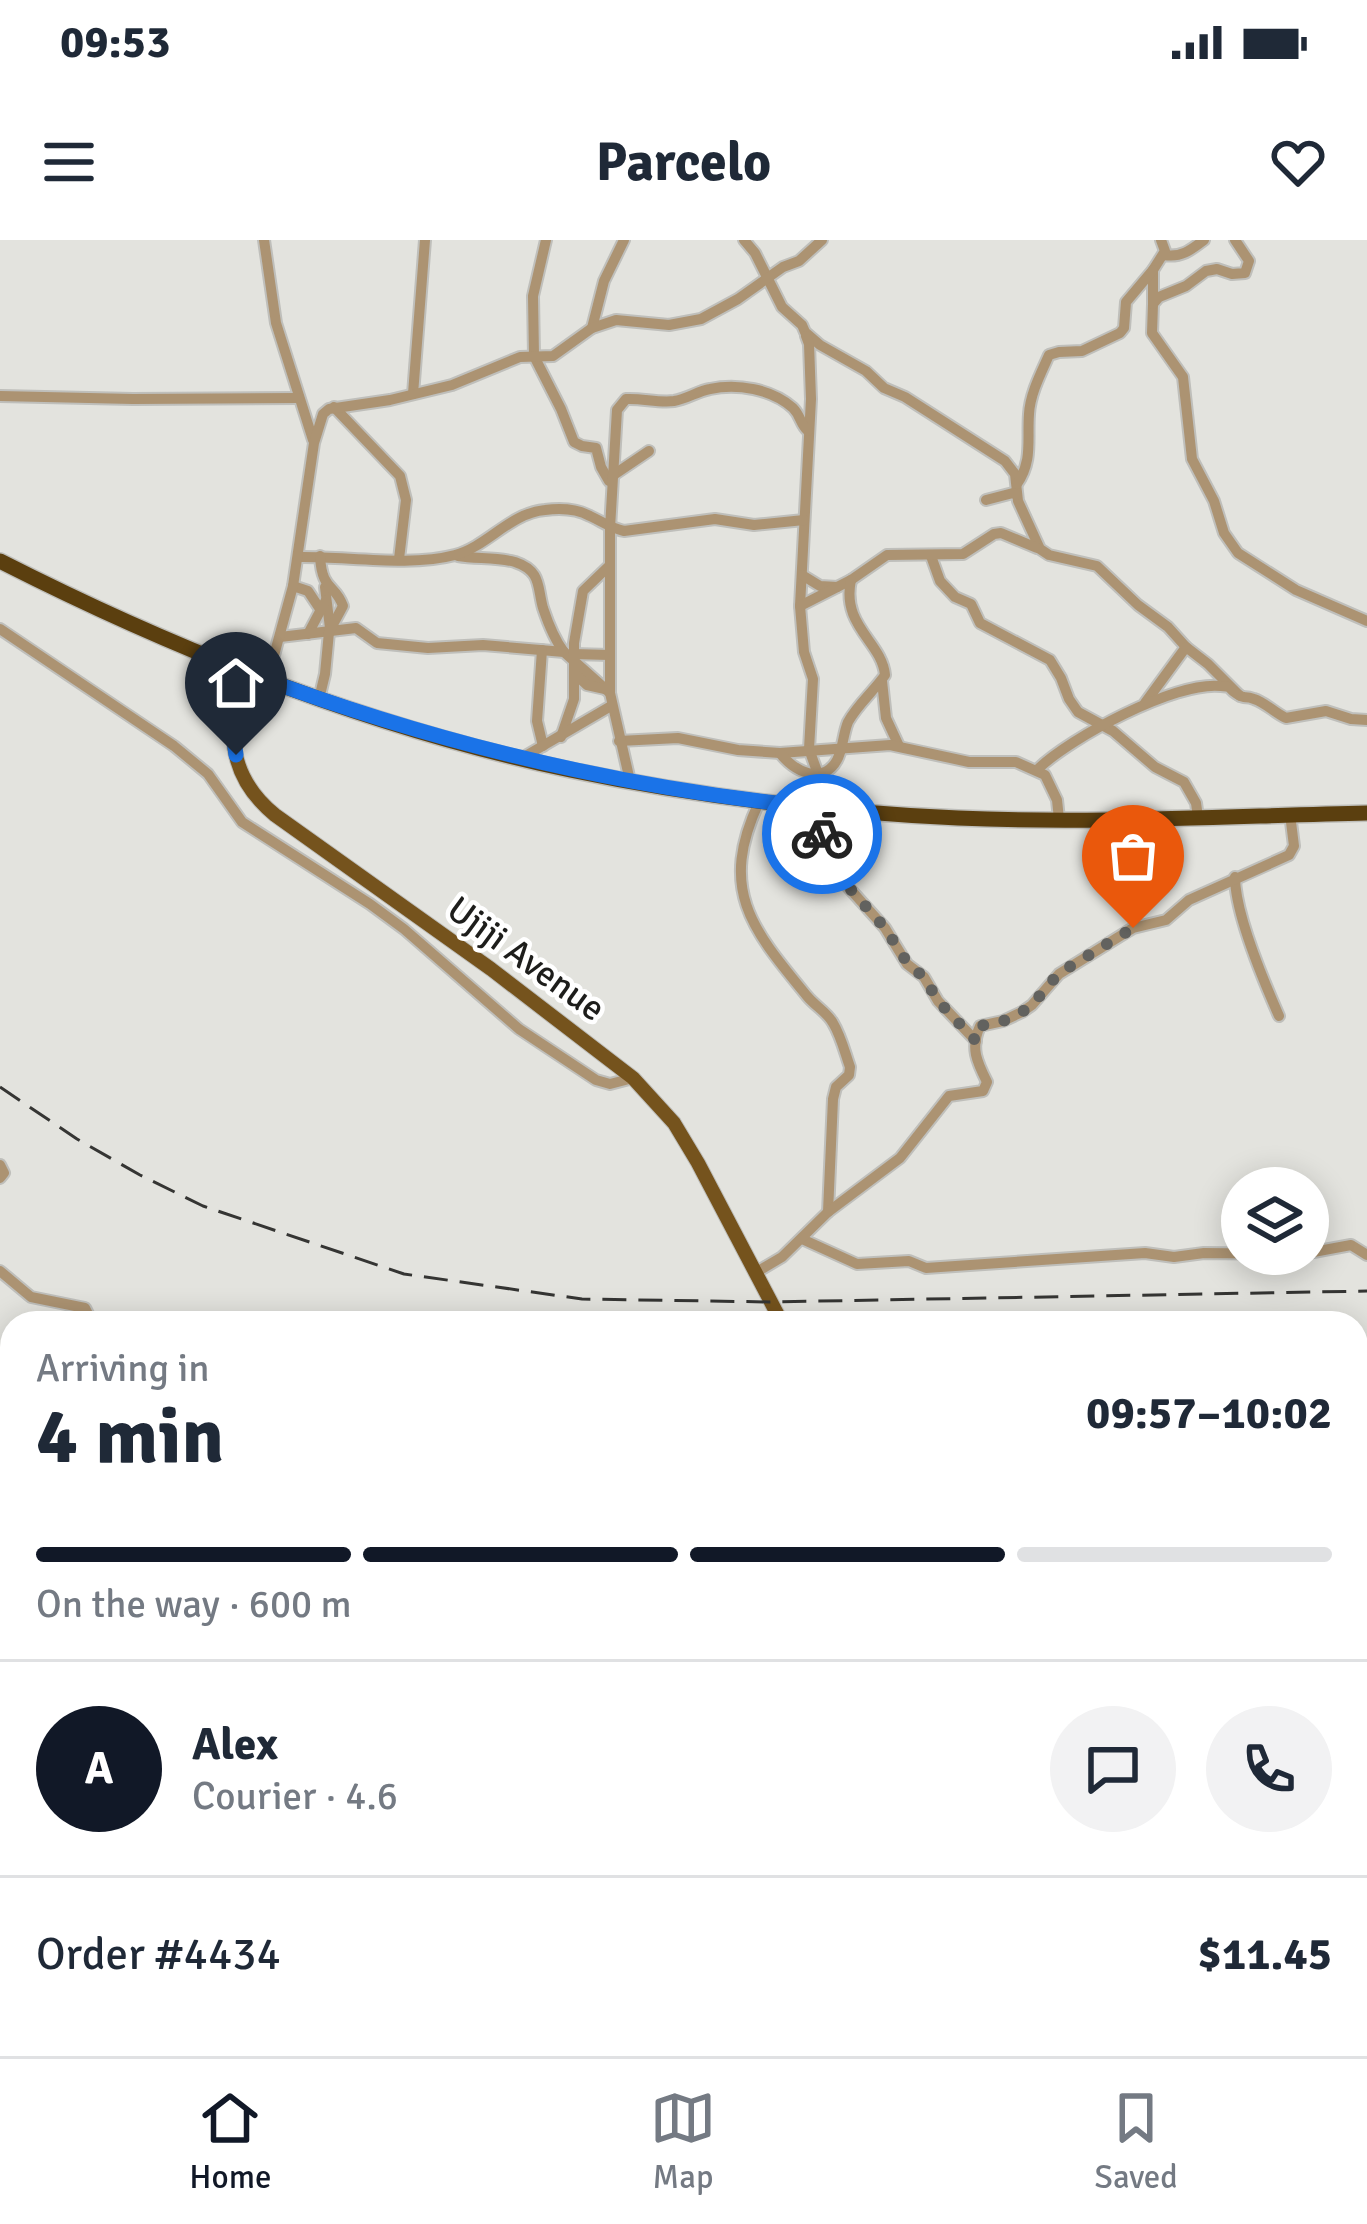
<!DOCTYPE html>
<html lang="en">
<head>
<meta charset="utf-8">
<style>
  :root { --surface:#fff; --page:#f2f2f3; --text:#1f2937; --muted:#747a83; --line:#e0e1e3; --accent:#111827 }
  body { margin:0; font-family:Signika,sans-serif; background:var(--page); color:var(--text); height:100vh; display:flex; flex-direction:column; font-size:45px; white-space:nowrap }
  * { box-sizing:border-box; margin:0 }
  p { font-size:39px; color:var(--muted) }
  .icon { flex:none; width:66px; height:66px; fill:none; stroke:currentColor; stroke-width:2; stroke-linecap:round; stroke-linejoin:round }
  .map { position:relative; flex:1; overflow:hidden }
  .side { position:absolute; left:0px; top:1071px; width:1368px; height:747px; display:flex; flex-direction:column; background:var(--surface); border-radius:36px 36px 0 0; box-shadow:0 6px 30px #0003 }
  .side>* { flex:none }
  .controls { position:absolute; left:1221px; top:927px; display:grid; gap:24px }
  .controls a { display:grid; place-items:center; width:108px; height:108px; border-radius:50%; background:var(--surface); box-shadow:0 6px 30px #0003; font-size:60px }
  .pin { position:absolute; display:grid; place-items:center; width:102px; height:102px; color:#fff; margin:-123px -51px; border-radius:50% 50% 50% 0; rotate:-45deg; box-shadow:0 0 12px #0007 }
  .pin .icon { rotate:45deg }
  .courier { position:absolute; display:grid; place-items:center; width:120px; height:120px; margin:-60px; border:9px solid #1a73e8; border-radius:50%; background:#fff; color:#222; box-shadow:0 3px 15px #0007 }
  .overview em { font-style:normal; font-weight:700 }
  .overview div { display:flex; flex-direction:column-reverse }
  .overview { display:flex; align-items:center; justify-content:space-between; height:204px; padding:0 36px }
  h1 { font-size:78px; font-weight:700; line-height:90px }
  .bar { display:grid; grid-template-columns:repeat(4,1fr); gap:18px 12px; align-content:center; height:144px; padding:0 36px }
  .bar i { height:15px; border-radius:9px; background:var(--line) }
  .bar .selected { background:var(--accent) }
  .bar p { grid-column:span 4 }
  .line { display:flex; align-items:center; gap:30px; padding:0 36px; border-top:3px solid var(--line) }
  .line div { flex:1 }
  .round { display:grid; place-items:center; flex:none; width:126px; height:126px; border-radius:63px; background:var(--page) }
  .status { display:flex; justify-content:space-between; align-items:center; height:84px; padding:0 60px; background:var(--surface); direction:ltr }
  .status svg { height:33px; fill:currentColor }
  header { display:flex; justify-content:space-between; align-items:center; height:156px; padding:0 36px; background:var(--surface); font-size:54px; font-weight:700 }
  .tab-bar { display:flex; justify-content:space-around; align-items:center; height:168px; border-top:3px solid var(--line); background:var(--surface); font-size:33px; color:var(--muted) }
  .tab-bar a { display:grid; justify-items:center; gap:6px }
  .tab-bar .selected { color:var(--accent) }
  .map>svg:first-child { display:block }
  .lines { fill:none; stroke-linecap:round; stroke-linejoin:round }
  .minor-casing { stroke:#bfbfbb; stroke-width:14 }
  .major-casing { stroke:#bfbfbb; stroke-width:16 }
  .highway-casing { stroke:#bfbfbb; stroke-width:18 }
  .minor { stroke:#ac9372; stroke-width:10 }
  .major { stroke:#75531d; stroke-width:14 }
  .highway { stroke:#5b3f0f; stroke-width:15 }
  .rail { stroke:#353533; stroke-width:3; stroke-dasharray:24 12; stroke-linecap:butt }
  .done { stroke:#62625f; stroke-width:12; stroke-dasharray:0 21.6 }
  .route { stroke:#1a73e8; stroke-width:15 }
  .labels { text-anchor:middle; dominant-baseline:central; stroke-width:9; stroke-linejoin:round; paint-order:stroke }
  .street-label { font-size:36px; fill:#1d1d1b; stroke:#fff }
</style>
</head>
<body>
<div class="status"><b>09:53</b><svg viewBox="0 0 49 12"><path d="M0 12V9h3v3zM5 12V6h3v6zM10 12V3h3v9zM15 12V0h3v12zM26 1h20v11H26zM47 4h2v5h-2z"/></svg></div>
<header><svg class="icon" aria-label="menu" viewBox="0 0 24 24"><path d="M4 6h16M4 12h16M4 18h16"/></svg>Parcelo<svg class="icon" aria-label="heart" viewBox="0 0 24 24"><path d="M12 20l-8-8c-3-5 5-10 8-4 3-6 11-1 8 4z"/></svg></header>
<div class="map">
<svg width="1367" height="1816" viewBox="0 0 1367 1816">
  <rect width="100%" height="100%" fill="#e3e3de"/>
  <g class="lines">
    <defs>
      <g id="minor">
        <path d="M264,0l12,83 37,117"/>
        <path d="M546,0l-13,56 1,60 27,53 13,33 8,4 14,2 5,19 8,14"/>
        <path d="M744,0l11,13 27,54 20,18 3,7 15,13 46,26 18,17 21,9 100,64 10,13 3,27 22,48 9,6 48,11 41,39 30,22 18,20 22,17 32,32"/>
        <path d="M1235,0l14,21 -4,12 -13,1 -15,-5 -11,2 -20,15 -27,11 -6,7 -1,29 31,44 9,82 22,42 10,32 14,20 58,37 71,31"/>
        <path d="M1164,15c17,3 27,-5 40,-15"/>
        <path d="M1153,64v-34l12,-19 -4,-11"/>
        <path d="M592,88l12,-47 20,-41"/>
        <path d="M806,96l3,8 2,55 -11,207 4,46 9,27 -4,70 9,25"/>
        <path d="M413,154l12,-154"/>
        <path d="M0,156l133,3 166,-1"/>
        <path d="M334,167l66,69 6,24 -7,59"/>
        <path d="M612,236l37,-25"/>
        <path d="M1017,244c16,-23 10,-44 12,-70 1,-20 12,-41 20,-59l10,-3 23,-1 38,-18 4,-5 2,-26 27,-32"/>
        <path d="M986,260l27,-7 4,2"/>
        <path d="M458,316c18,3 39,1 57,6 27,9 22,25 28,46 5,15 11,31 21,44"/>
        <path d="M931,316l9,25 15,16 16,7 9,19 70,37 11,18 8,21 9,13 35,19 42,36 29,15 12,21 2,14"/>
        <path d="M298,317c47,-1 112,10 157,-2 33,-9 55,-42 90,-45 15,-2 32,-1 45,6 13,6 20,12 34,15l91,-12 39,6 50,-5"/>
        <path d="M802,335l18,11 17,1"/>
        <path d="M293,346l15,5 12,18"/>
        <path d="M325,347l5,41"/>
        <path d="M800,366l51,-26 36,-25 76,-1 31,-20 7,-1 36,15"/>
        <path d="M0,389l174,117 34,28 34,48 128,82 34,25 115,100 77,51 14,4 23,-6"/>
        <path d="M308,394l18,-34"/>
        <path d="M280,397l76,-9 21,15 51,5 55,-3 81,7 46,41"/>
        <path d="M542,410l-5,71 6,25"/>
        <path d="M573,414l37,1"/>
        <path d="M574,433l13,12 18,4"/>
        <path d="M267,441l26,-95 21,-143 9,-29 6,-5 61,-9 62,-15 68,-28 33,-1 39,-28 24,-8 53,5 32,-6 37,-20 45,-32 16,-6 23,-21"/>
        <path d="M882,441l4,37 13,28"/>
        <path d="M319,459l6,-25 4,-42 14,-26c-8,-23 -21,-14 -23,-50"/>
        <path d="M1145,463l41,-56"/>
        <path d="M561,497l13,-38v-56l9,-52 26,-25"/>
        <path d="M619,501l59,-3 60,12 42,3 110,-8 79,17h47l29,13 12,25 2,19"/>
        <path d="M780,513c13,18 43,33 57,7 6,-11 6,-26 11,-38 9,-17 26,-31 37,-47 -3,-33 -44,-49 -34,-95"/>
        <path d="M522,518l89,-52"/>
        <path d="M1038,529c32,-31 137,-88 183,-83 13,1 5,1 16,8 10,6 6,1 17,5 12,4 21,14 32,19l40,-7 25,8 16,1"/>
        <path d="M630,541l-20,-88v-165l7,-118 9,-11c16,-1 32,4 48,2 13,-2 24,-10 36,-12 27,-6 62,0 83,19 8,8 7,16 15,23"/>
        <path d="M759,562c-41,88 -7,127 48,194 8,10 20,16 26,27 8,13 12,30 17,44l-1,8 -13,12 -3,12 -5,113"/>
        <path d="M822,568l2,41 8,20 53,59 22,36 17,13 14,24 38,40"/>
        <path d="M1235,637c0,36 29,105 44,139"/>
        <path d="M0,925l4,8 -4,5"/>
        <path d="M802,999l55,25 52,-3 17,7 219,-15 29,4 30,-4 89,1"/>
        <path d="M1308,1013l43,-8 16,10"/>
        <path d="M0,1031l31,26 54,11 3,6 -3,9"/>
        <path d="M755,1033l27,-16 46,-45 72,-54 49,-62 34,-5 4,-9c-10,-20 -17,-34 -7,-56l23,-5 19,-9 10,-7 27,-31 74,-46 33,-8 23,-20 100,-45 5,-9 -4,-32"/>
        <path d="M1356,1162h11"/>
        <path d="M0,1203l12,-7"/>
        <path d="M0,1256l12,15"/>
        <path d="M1356,1295l11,-1"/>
        <path d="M0,1410l4,2 8,-3"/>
        <path d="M1356,1430l11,-3"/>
        <path d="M12,1436l-5,26 5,14"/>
        <path d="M0,1550l12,-9"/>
        <path d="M0,1678l12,-6"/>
        <path d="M1356,1687l11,7"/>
        <path d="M0,1806l4,10"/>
        <path d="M145,1806l6,2 7,-2"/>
        <path d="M162,1806l15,10"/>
        <path d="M240,1806l7,10"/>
        <path d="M396,1806l7,10"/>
        <path d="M792,1806l6,10"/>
        <path d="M918,1806l7,10"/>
        <path d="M61,1816l16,-10"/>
        <path d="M816,1816l14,-10"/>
      </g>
      <g id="major">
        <path d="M243,431c-16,56 -17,104 32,144l216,154 142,109 41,45 24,40 84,160"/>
        <path d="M1356,1515l11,8"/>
      </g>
      <path id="highway" d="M0,321c181,92 371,167 570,209 128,27 258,42 388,48 136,6 273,-2 409,-5"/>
    </defs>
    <use href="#minor" class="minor-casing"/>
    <use href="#major" class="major-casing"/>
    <use href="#highway" class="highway-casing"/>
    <use href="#minor" class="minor"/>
    <use href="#major" class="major"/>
    <use href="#highway" class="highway"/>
    <path class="rail" d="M0,847l77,52 63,36 63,31 201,68 178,25 188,3 597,-11"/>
  </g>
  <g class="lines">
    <path class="done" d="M822,594l6,26 8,13 49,55 23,36 16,13 14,24 38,40 4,-15 23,-5 19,-9 10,-7 26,-31 75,-46"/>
    <path class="route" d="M236,515l-5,-39 12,-45c186,71 381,118 579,137v26"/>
  </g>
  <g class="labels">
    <g class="street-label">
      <text transform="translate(526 719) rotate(36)">Ujiji Avenue</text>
    </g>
  </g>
</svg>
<div class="controls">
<a><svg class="icon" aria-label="layers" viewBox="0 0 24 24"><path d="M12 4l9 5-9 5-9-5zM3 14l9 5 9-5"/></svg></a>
</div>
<div class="pin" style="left:1133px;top:688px;background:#ea580c"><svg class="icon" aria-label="bag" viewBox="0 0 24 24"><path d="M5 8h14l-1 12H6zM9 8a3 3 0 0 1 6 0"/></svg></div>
<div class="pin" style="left:236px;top:515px;background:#1f2937"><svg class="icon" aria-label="home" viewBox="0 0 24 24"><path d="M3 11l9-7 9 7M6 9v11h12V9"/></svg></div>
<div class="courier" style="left:822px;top:594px"><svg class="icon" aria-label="bike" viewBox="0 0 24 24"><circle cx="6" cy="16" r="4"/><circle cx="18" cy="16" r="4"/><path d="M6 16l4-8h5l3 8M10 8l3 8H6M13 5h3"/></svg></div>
<section class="side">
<div class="overview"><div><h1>4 min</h1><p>Arriving in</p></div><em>09:57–10:02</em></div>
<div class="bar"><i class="selected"></i><i class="selected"></i><i class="selected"></i><i></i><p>On the way · 600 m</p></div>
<div class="line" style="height:216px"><b class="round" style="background:var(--accent);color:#fff">A</b><div><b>Alex</b><p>Courier · 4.6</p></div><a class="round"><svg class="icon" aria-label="chat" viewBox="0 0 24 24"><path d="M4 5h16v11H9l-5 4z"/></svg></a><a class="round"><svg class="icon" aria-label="phone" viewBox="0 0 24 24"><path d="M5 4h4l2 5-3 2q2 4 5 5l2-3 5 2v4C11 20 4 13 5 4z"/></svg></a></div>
<div class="line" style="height:156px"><div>Order #4434</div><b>$11.45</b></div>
</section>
</div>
<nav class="tab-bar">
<a class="selected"><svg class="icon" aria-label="home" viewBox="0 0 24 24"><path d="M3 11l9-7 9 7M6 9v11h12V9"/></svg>Home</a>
<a><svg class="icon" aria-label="map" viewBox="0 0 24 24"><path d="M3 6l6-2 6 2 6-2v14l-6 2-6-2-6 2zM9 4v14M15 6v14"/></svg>Map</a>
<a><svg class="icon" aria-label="saved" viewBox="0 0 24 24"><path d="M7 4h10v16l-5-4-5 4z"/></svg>Saved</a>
</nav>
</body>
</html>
